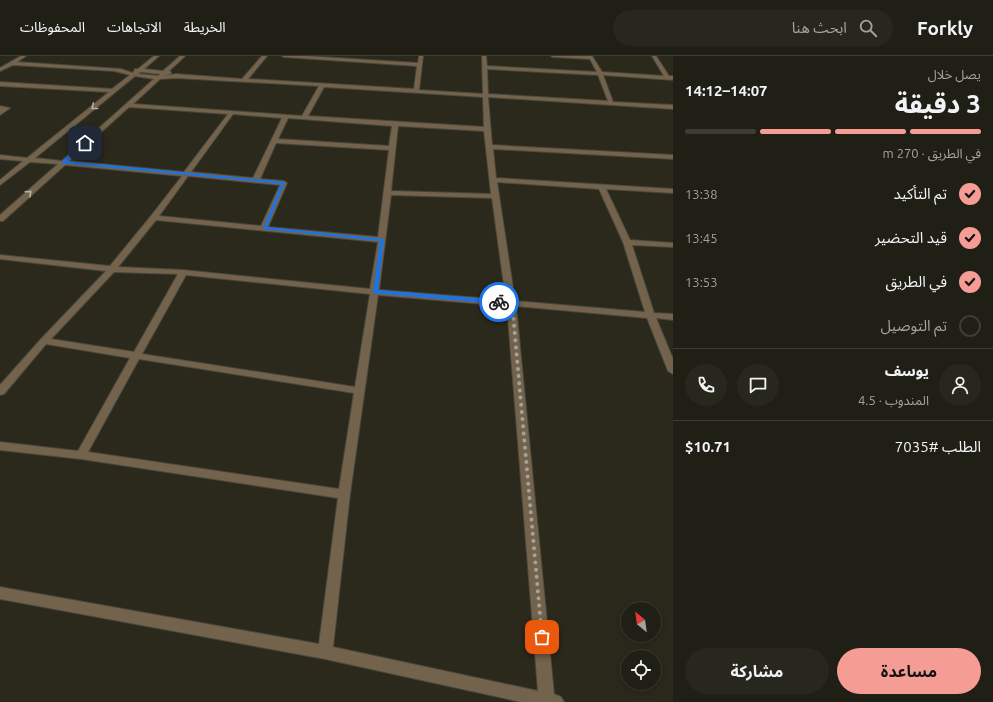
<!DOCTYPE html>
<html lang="ar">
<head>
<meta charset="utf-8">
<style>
  :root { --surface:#201f15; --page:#28271e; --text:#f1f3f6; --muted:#a2a2a0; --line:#3d3d34; --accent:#f59c95 }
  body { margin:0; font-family:Ubuntu,"Noto Sans Arabic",sans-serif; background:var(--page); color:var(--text); direction:rtl; height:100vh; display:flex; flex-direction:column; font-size:15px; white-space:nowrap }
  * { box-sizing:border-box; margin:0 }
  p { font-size:13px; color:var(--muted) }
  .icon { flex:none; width:22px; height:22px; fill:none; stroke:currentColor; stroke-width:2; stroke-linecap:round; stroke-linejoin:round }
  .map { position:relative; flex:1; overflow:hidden; direction:ltr }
  .sheet { display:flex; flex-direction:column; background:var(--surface); width:320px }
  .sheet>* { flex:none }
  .needle { width:26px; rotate:331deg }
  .tools { position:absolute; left:621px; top:546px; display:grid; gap:8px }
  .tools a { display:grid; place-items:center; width:40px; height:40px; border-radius:50%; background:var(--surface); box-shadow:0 2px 10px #0003,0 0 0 1px var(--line); font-size:20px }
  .pin { position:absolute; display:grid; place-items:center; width:34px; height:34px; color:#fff; margin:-17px; border-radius:8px; box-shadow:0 2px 6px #0006 }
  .courier { position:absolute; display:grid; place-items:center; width:40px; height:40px; margin:-20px; border:3px solid #1a73e8; border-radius:50%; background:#fff; color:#222; box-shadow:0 1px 5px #0007 }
  .summary em { font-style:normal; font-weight:700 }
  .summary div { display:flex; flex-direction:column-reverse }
  .summary { display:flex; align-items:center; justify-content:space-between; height:68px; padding:0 12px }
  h1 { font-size:26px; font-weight:700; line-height:30px }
  .bar { display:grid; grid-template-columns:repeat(4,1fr); gap:6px 4px; align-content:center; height:48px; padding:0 12px }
  .bar i { height:5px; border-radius:3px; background:var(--line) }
  .bar .selected { background:var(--accent) }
  .bar p { grid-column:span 4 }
  .line { display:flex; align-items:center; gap:10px; padding:0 12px; border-top:1px solid var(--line) }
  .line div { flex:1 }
  .round { display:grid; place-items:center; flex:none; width:42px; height:42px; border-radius:21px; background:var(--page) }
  ol { padding:0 12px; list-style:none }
  li { display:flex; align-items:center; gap:12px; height:44px }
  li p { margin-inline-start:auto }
  li .icon { padding:4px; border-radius:50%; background:var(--accent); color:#111; stroke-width:4 }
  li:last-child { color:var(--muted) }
  li i { width:22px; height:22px; border:2px solid var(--line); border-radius:50% }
  .action { display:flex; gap:8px; margin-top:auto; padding:8px 12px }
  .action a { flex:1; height:46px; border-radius:24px; background:var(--accent); color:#111; font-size:16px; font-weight:700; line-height:46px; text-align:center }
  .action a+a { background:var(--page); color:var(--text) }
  header { display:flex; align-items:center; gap:24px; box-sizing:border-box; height:56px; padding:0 20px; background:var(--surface); border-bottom:1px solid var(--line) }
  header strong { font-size:19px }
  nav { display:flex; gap:22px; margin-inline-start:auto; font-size:14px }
  .search { width:280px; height:36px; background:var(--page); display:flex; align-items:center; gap:10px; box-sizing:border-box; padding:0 14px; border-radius:22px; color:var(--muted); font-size:15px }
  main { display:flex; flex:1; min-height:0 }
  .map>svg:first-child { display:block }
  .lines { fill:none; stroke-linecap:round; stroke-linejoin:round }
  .minor-casing { stroke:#49473b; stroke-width:2 }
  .minor { fill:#73634c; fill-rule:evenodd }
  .oneway { stroke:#b8b1a3 }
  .route { fill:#1a73e8 }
  .done { stroke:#a5a399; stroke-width:4; stroke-dasharray:0 7.2 }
</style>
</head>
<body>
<header>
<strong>Forkly</strong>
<div class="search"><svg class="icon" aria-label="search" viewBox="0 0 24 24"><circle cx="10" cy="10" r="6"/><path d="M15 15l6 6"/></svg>ابحث هنا</div>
<nav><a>الخريطة</a><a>الاتجاهات</a><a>المحفوظات</a></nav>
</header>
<main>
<section class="sheet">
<div class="summary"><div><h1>3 دقيقة</h1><p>يصل خلال</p></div><em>14:07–14:12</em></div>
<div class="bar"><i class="selected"></i><i class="selected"></i><i class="selected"></i><i></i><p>في الطريق · 270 m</p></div>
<ol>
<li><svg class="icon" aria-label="check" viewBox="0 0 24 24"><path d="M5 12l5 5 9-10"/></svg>تم التأكيد<p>13:38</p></li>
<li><svg class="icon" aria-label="check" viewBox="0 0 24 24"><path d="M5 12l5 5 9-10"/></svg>قيد التحضير<p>13:45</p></li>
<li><svg class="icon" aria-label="check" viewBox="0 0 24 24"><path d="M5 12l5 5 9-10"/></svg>في الطريق<p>13:53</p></li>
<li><i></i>تم التوصيل</li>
</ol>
<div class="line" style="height:72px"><a class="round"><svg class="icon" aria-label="person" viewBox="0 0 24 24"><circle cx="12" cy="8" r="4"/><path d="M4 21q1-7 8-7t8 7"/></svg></a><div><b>يوسف</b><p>المندوب · 4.5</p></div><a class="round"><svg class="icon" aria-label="chat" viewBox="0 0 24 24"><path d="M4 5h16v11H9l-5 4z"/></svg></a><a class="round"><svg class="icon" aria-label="phone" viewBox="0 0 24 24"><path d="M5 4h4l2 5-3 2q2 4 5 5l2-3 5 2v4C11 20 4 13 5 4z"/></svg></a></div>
<div class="line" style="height:52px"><div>الطلب #7035</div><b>$10.71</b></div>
<div class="action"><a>مساعدة</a><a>مشاركة</a></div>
</section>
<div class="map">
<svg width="673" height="646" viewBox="0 0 673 646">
  <rect width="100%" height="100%" fill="#2b291c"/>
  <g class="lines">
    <defs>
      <g id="minor">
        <path d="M21,0h5l-9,6 104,7 12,4 2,-4h3l16,-13h5l-15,13 19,2 17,-15h5l-16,15 2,1v2l-7,2 12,-2 66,5 20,-23h5l-19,23 166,10 3,-23 -133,-9 -2,-1h23l113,7 1,-7h4l-4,34 64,4 -1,-38h4l1,10 110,6 -7,-13 -37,-2 -2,-1h41l10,16 62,4 -12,-20h4l13,20h4v4l-70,-5 10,27 60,3v4l-185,-12 4,48 181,10v4l-180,-10 3,29 177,11v4l-67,-4 24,51 43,3v4l-41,-2 22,68 19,1v6l-17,-2 17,41v15l-5,-3 -21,-53 -131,-12 38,388 7,3 3,5h-43l-196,-43 -325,-60v-12l319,57 19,-146 -257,-39 -81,-9v-8l78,9 52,-93 -84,-14 -42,50 -4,1v-10l41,-46 65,-68 -106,-12v-4l110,11 41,-50 31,-40 -117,-11 -62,56h-3v-6l58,-51 -28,-2 -30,23v-5l23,-19 -23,-2v-4l27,3 82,-66 -109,-6v-4l112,7 18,-14 -16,-4 -101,-6 -13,6v-3zM487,13l111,6 10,26 -120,-7zM141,16l19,2 -2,2 -20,-2zM135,20l19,3 -92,82 -27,-3zM176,22l143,8 -17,30 -169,-12 27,-25zM324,31l159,10 1,30 -176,-11zM129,51l99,7 -44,58 -115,-11zM233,58l49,4 -29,60 -62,-6zM288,62l104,8 -3,20 -111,-7zM398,70l86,5 7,63 -100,-3zM276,87l113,7 -11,87 -110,-10 19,-44 -3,-2 -24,-2zM188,120l92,9 -19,41 -102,-10zM497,126l102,7 24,53 22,70 -130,-11zM391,139l101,3 14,102 -127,-10zM156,164l222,22 -8,47 -187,-19 -65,-3zM114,216l64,2 -44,78 -83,-13zM186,219l184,19 -15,93 -213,-33zM378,239l129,11 31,385 -205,-44 17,-153zM139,303l215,34 -15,96 -251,-37z"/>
        <path d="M0,50l10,2 -10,7z"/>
      </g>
    </defs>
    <use href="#minor" class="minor-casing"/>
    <use href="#minor" class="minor"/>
  </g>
  <defs><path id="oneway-chevron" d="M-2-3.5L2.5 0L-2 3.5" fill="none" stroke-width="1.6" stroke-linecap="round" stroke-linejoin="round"/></defs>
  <g class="oneway">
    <use href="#oneway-chevron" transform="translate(94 51) rotate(141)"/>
    <use href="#oneway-chevron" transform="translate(29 137) rotate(-42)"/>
  </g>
  <path class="route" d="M84,86l3,1 -20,18 218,21 -18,45 117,12 -6,51 121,10 3,2 -3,2 -126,-11 7,-52 -117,-12 18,-45 -219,-21v-2z"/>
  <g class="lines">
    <path class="done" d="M499,246l13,1 30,334"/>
  </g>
</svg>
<div class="tools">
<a><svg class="needle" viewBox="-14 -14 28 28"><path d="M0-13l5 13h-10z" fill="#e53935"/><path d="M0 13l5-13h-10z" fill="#a2a2a0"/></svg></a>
<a><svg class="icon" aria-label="locate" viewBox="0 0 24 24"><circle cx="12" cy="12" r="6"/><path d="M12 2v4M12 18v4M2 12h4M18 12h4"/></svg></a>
</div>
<div class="pin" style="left:542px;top:581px;background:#ea580c"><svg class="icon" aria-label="bag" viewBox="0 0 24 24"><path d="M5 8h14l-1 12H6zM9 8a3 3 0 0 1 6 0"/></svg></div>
<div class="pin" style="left:85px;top:87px;background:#1f2937"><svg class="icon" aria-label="home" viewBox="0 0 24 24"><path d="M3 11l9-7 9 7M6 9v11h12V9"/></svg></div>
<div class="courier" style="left:499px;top:246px"><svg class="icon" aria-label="bike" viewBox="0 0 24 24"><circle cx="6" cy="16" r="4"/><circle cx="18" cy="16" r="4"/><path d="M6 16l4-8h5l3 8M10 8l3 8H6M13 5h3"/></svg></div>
</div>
</main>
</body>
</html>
